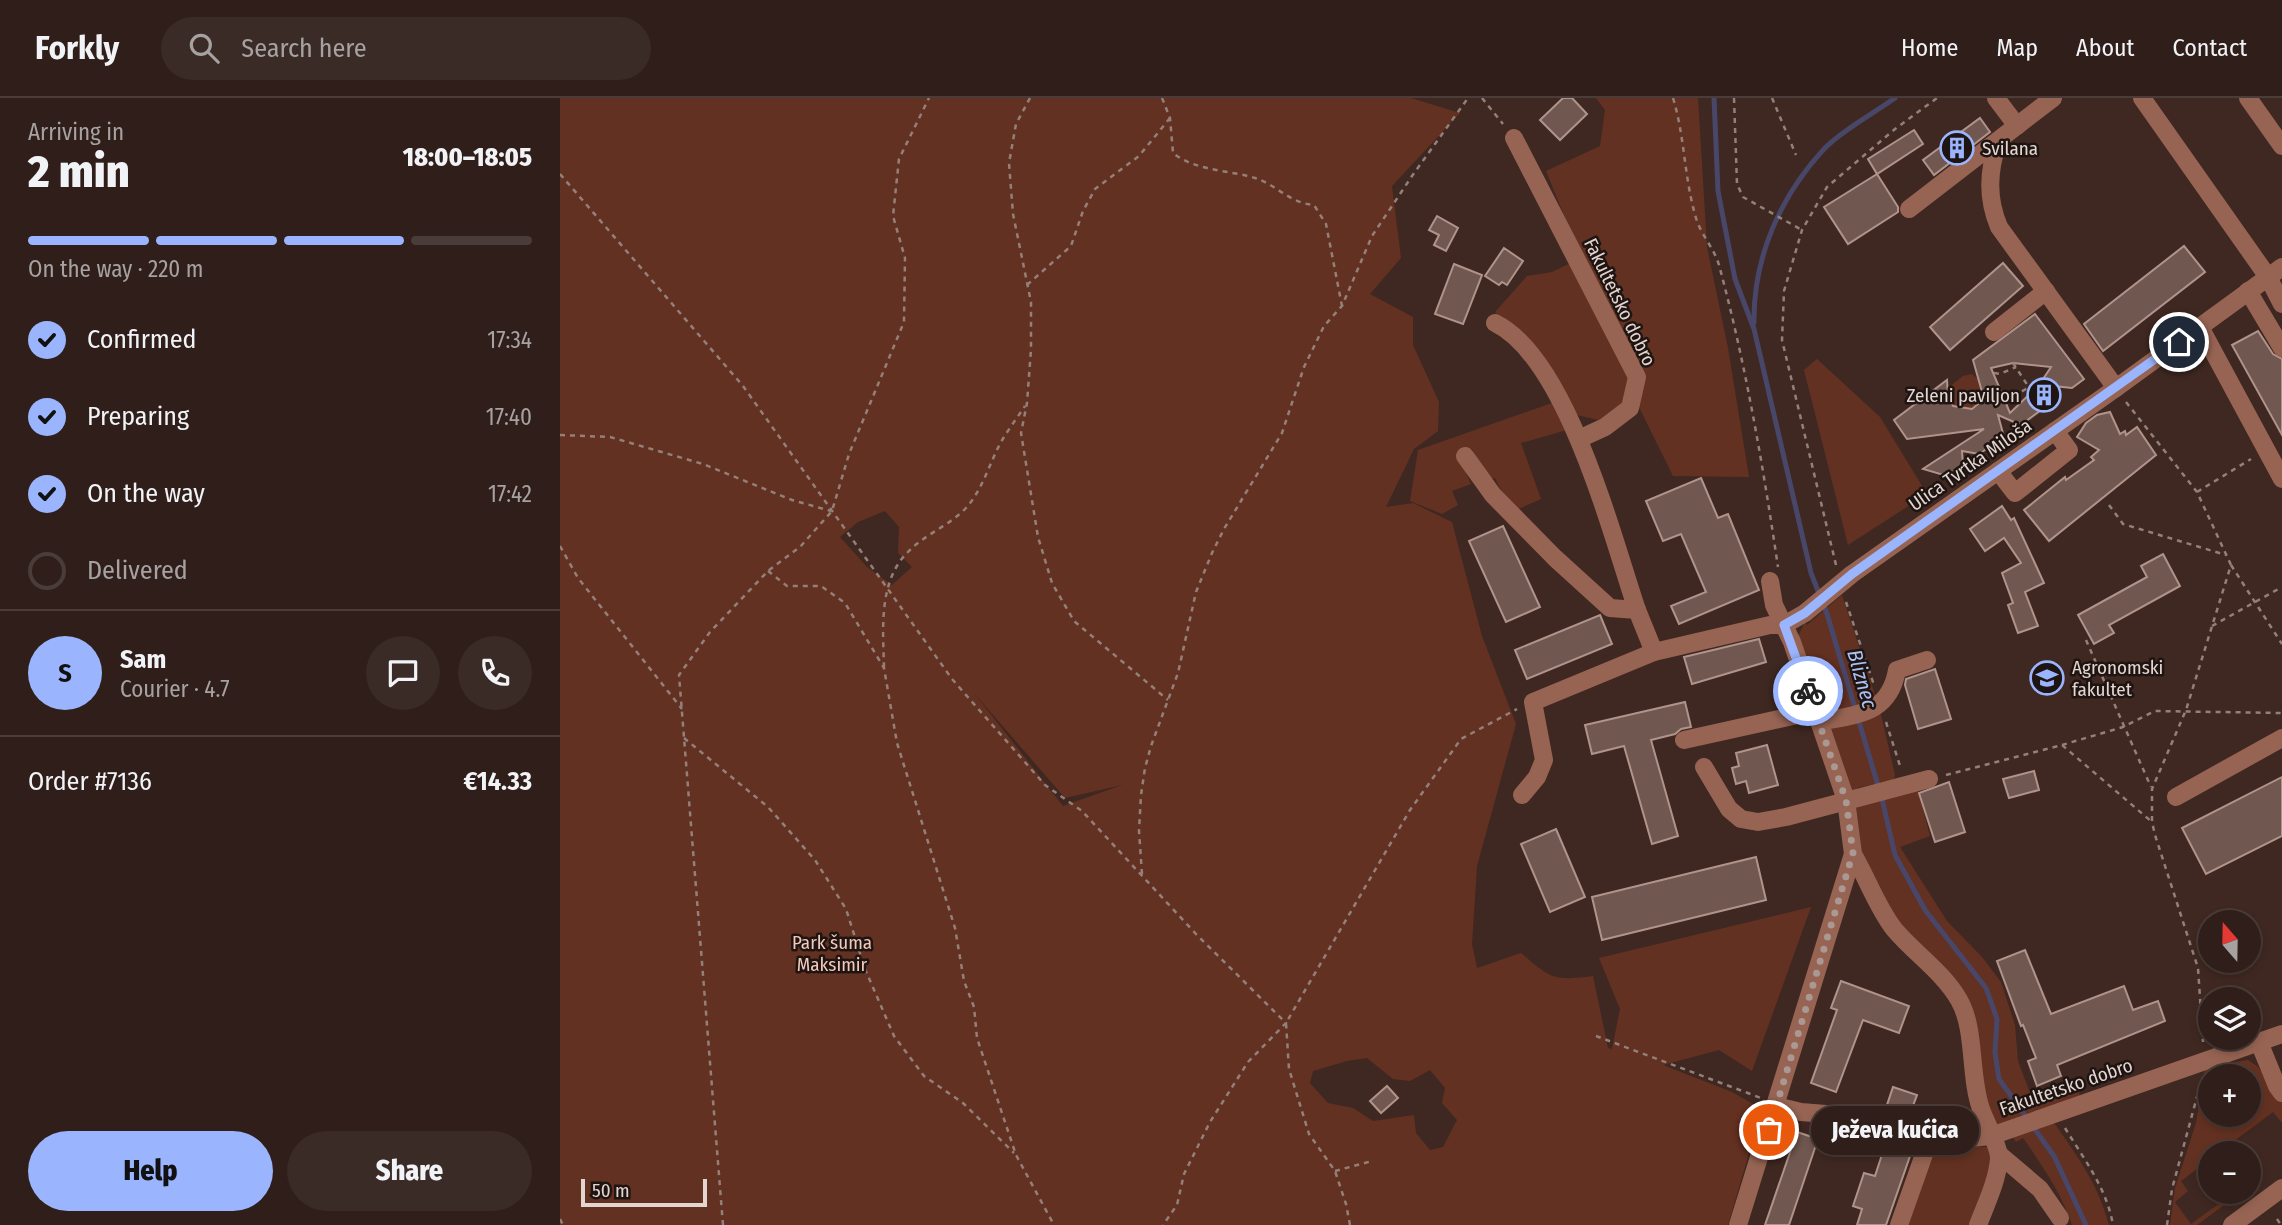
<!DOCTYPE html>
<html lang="en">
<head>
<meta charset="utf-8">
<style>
  :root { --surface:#2f1e19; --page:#3b2b26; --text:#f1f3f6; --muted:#a7a2a2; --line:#4a3c38; --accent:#9ab5fd }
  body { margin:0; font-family:"Fira Sans Condensed",sans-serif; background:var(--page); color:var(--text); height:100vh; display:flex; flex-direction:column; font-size:26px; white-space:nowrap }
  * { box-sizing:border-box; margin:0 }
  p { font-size:23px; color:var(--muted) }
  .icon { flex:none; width:38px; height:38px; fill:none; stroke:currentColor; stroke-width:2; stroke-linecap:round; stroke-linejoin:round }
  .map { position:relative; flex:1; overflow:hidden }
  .sheet { display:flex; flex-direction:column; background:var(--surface); width:560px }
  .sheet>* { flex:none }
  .needle { width:46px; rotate:340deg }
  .tools { position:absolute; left:1638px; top:812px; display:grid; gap:14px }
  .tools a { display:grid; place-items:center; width:63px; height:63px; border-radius:50%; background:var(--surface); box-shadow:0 4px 10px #0003,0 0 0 2px var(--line); font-size:35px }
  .scale { position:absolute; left:21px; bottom:18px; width:126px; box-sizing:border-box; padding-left:7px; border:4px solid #e4d5d0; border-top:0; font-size:19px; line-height:24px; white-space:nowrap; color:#e4d5d0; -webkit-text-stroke:5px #1e1411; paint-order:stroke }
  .pin { position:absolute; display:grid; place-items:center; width:60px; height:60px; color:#fff; margin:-30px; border:4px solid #fff; border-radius:50%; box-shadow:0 2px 7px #0007 }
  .courier { position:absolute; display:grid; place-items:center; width:70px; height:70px; margin:-35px; border:5px solid #9ab5fd; border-radius:50%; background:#fff; color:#222; box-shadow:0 2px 9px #0007 }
  .bubble { position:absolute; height:49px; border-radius:24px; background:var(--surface); box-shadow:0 4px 10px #0003,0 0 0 2px var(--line); font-size:23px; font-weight:800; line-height:49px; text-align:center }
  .headline em { font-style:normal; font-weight:800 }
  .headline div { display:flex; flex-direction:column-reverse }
  .headline { display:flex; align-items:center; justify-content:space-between; height:119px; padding:0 28px }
  h1 { font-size:46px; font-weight:800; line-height:52px }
  .bar { display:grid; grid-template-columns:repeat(4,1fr); gap:10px 7px; align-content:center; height:84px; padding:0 28px }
  .bar i { height:9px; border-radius:5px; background:var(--line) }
  .bar .on { background:var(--accent) }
  .bar p { grid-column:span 4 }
  .line { display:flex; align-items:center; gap:18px; padding:0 28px; border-top:2px solid var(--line) }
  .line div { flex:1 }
  .round { display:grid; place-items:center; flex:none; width:74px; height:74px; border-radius:37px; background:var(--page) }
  ol { padding:0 28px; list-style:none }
  li { display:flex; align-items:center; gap:21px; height:77px }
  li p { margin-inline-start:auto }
  li .icon { padding:7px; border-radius:50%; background:var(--accent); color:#111; stroke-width:4 }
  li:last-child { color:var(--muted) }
  li i { width:38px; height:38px; border:4px solid var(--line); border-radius:50% }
  .button { display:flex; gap:14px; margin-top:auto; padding:14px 28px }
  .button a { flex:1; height:80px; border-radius:42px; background:var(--accent); color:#111; font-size:28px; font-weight:800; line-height:80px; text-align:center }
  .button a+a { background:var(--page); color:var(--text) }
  header { display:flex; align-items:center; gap:42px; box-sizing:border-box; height:98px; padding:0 35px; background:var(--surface); border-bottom:2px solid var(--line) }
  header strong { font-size:33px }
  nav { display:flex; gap:38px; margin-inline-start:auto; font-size:24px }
  .search { width:490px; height:63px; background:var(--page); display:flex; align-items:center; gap:18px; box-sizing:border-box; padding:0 24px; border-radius:38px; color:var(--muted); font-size:26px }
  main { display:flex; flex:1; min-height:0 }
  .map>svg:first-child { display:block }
  .green { fill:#633121; fill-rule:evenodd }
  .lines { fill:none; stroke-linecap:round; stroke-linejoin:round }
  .stream { stroke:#48476a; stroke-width:5 }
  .building { fill:#70574f; stroke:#b0948b; stroke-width:2; fill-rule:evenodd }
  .path { stroke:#93807a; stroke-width:2.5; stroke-dasharray:5 5; stroke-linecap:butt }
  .minor { stroke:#976453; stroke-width:18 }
  .done { stroke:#aa9893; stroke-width:7; stroke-dasharray:0 12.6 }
  .route { stroke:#9ab5fd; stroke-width:9 }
  .labels { text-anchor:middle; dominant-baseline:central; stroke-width:5; stroke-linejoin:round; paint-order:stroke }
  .poi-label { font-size:19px; fill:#e4d5d0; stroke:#1e1411; text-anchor:start }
  .street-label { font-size:19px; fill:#e4d5d0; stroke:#1e1411 }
  .park-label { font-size:19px; fill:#f3c9bb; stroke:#1e1411 }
  .water-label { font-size:21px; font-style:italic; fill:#abc0f4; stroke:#1e1411 }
</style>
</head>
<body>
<header>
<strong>Forkly</strong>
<div class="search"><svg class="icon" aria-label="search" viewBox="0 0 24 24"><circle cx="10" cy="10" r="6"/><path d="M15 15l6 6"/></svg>Search here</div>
<nav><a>Home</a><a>Map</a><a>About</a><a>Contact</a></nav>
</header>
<main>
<section class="sheet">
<div class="headline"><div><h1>2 min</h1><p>Arriving in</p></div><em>18:00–18:05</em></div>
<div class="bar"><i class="on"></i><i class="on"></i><i class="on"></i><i></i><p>On the way · 220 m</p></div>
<ol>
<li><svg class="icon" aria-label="check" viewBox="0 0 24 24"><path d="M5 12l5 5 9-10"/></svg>Confirmed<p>17:34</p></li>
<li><svg class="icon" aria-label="check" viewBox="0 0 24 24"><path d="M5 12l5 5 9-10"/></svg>Preparing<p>17:40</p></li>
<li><svg class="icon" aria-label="check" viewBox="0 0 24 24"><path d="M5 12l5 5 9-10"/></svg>On the way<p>17:42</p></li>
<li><i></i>Delivered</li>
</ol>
<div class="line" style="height:126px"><b class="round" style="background:var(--accent);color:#111">S</b><div><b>Sam</b><p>Courier · 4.7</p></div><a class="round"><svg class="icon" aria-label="chat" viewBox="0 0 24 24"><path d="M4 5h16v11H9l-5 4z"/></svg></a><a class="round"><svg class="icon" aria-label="phone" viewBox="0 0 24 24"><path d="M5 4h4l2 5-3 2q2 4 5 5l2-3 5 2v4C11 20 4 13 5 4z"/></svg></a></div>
<div class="line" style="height:91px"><div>Order #7136</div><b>€14.33</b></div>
<div class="button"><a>Help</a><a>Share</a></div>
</section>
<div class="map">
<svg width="1722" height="1127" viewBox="0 0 1722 1127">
  <rect width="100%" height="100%" fill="#3f2821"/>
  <g class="green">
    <path d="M0,0h851l49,15 -68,73 9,72 -31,36 43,23v28l26,57 -1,29 -24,18 -28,58 27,-4 39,19 30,114 34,88 -39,142 -5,78 5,24 44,-15c30,26 32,28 72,23l15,72 4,1 8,-40 -21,-51 212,-51 -59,164 -33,-21 -56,15 69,27 30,17 -34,116h-1168zM325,413l14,16 -1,26 14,14 -20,18 -25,-18 -27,-30 18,-15zM414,595l91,105 57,-13 -59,21zM807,960l26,21 17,2 20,-11 15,18 -3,15 15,17 -14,27 -13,3 -14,-17 -2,-18 -41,6 -20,-13 -25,-5 -18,-20 3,-12 34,-10z"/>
    <path d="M1036,0h102l9,149 21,101 21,129 -76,-1 -38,-77 -24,24 -34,-8 -37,-59 -45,-44 32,-36 25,-4 23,-11 -1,-21 -28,-69 54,-25 5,-36z"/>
    <path d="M1257,261l63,58 47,77 -79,51 -44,-175z"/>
    <path d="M1412,276l6,5 4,20 -11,10 -16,-2 -7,-10 1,-10 14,-11z"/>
    <path d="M992,305l15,27 -46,13 20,56 -29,13 -17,-34 -10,3 -13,-32 -14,6 13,29 -19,7 6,14 -16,9 -32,-13 8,-51z"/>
    <path d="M1282,497l35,106 -52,16 -27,-81 7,-14 2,3z"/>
    <path d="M1320,612l15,65 -1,7 -2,-2 -35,8 1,3 -8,2 -22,-68z"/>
    <path d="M1357,688l13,50 -30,11 47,74 35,36 19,25 14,43 3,36 17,45 43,-16 3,9 -87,30 -5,-9 -18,-103 -69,-82 -43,-81 -6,-48z"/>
    <path d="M1688,962l10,7 24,32v24l-9,-11 -55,41h-8v6l-29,22 7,10 -13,11 16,22 44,-32h7l-45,33h-27l5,-37 21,-65 9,-56zM1650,978h39v39h-39z"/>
    <path d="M1493,1023c25,37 44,60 56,104h-37c-10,-31 -30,-60 -49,-87l-7,4 -4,-6z"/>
    <path d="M1380,1046l48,3 7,16 -24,62h-65l28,-71z"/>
  </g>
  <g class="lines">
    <g class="stream">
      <path d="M1154,0l4,93 17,88 19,50 57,244 16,41 55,185 13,56 30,55 61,78 11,31 -2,33 4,27 55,77 32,69"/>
      <path d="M1194,225c-1,-65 26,-127 71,-175 16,-17 49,-35 70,-50"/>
    </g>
  </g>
  <g class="building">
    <path d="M1003,0h9l15,16 -27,26 -20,-20z"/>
    <path d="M1420,20l10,14 -56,43 -11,-15z"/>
    <path d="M1354,32l9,14 -46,30 -9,-15z"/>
    <path d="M1317,76l21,33v5l-50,32 -24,-37z"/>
    <path d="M877,118l21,12 -12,23 -12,-6 5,-10 -10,-5z"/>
    <path d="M1624,148l21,26 -102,79 -19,-27z"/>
    <path d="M944,150l19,13 -16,24 -5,-3 -3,3 -14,-9z"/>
    <path d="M1443,165l20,23 -73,64 -20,-23z"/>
    <path d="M894,166l28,11 -19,49 -28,-10z"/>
    <path d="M1475,216l49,65 -12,9 -19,-2 3,13 -35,26 -23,-10 6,22 -25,17 -17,-3 1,14 -16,11 -24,-7 61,-40 -77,10 -13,-19 53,-40 1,17 5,9 19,3 12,-10 -11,-39zM1453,265l38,4 -12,18 -29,28 -19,-45z"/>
    <path d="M1698,233l15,23 9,5v76l-50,-90z"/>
    <path d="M1550,314l10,22 5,-3 1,4 11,-8 19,28 -107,86 -25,-31 41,-33 1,3 28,-20 -3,-3 8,-7 -22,-13 9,-14 11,-8z"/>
    <path d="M1141,380l17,40 10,-4 31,76 -80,34 -8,-18 35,-14 -25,-58 -18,7 -17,-40z"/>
    <path d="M1442,408l9,14 3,-2 30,65 -19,9 13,34 -20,7 -10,-28 5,-2 -11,-30 19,-10 -17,-25 -19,13 -15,-22z"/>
    <path d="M943,428l37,81 -34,15 -37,-81z"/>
    <path d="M1603,456l17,32 -71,39 5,8 -20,11 -16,-29 69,-38 -6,-11z"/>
    <path d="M1040,517l12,29 -85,35 -12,-29z"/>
    <path d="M1199,541l7,23 -74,22 -8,-27z"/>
    <path d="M1375,571l16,50 -33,10 -13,-44 1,-6z"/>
    <path d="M1125,604l6,25 -10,2 -6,5 -24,6 27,96 -26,8 -28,-98 -32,8 -7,-29z"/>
    <path d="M1207,647l11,40 -29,8 -3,-12 -10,3 -4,-16 7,-2 -3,-13z"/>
    <path d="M1474,673l5,19 -30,8 -6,-19z"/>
    <path d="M1722,679v59l-76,38 -24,-46z"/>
    <path d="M1389,684l16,50 -30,10 -16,-49z"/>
    <path d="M996,731l29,68 -35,15 -29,-68z"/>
    <path d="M1196,759l10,43 -164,40 -10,-43z"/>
    <path d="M1465,852l26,64 73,-28 9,24 25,-9 7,20 -108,44 4,11 -24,10 -9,-25 8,-3 -13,-33 -2,1 -24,-65z"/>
    <path d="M1281,883l68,25 -10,27 -36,-13 -27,72 -25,-9 26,-73 -6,-2z"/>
    <path d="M827,988l11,12 -17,15 -11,-12z"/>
    <path d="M1333,989l24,8 -6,16 -25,-3z"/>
    <path d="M1319,1032l38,6 -31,89h-29l5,-16 -9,-3 11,-33 11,3 13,-40 -10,-3z"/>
    <path d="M1237,1034l21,7 -29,86h-24z"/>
  </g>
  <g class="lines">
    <g class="path">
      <path d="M470,0l-14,26 -7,39 4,51 18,88v47l-4,54 -6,30 17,104 14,46 22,38 94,79"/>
      <path d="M602,0l8,20 3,35c22,18 56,17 82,25 22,7 34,25 59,27l12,19 16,82"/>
      <path d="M922,0l21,26"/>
      <path d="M1113,0c12,39 11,80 23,120 5,17 18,30 23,47 27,100 44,201 59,302"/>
      <path d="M1174,0l3,86 6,13 59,33"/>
      <path d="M1212,0l24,57"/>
      <path d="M0,76l183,212 209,293 93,106 37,26 114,123 90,89 -38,39 -38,60 -26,52 -7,31 -14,20"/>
      <path d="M467,187l44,-39 12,-35 12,-22 44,-33 31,-38"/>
      <path d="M1453,265l19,29"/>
      <path d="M1434,275l6,1 16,-7"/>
      <path d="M1445,304l24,-15"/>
      <path d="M1566,304l71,90 34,73 -45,145 -34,79v33l3,13 43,133 5,74"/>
      <path d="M0,337l50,2 93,27 89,36 39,11"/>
      <path d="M1637,394l54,-33"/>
      <path d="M1549,407l14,19 103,31"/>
      <path d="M0,448l18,32 104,131"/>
      <path d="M1276,467l-54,-225 2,-49 18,-61 25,-43 68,-58 42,-31"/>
      <path d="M1671,467l51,79"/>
      <path d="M208,473l19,15h34l24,17 39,65 13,75 58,185 9,53 10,26 3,31 39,117 38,70"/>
      <path d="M1286,504l28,83"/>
      <path d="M1652,528l70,-39"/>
      <path d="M1526,542l65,147"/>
      <path d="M324,569c-1,-39 -6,-88 26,-117 16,-16 40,-25 56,-42 17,-19 23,-44 35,-66 7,-12 16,-24 24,-36"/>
      <path d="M1326,624l15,47"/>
      <path d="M124,640l84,69 47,53 31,49 19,60 29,67 30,40 39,27 51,50"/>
      <path d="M1502,647l61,-18 32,-16 127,2"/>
      <path d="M1386,677l116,-30 90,77"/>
      <path d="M582,776l-3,-43 2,-36 4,-27 6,-22 27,-73 18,-81 16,-39 12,-24 58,-96 22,-66 20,-41 18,-20 30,-70 40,-60 56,-78"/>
      <path d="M1036,938l165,62"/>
      <path d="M1505,1030c19,31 42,61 48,97"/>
      <path d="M775,1073l37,-10"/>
      <path d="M0,1121l3,6"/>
      <path d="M1717,1121l4,6"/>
      <path d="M163,1127l-44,-550 31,-43 58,-61 32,-24 32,-36 17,-57 55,-132 1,-64 -12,-42 6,-57 30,-61"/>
      <path d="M790,1127l-4,-21 -11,-33 -26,-37 -20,-65 -3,-46 124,-213 51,-71 56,-30"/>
      <path d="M1607,1127l5,-36 29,-107"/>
    </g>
    <g class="minor">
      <path d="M1436,0l21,28"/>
      <path d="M1582,0l126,179 14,27"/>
      <path d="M1688,0l34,48"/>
      <path d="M954,40l123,239 -7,31 -25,19 -26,12"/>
      <path d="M1438,44c-10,30 -11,56 1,85l117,161"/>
      <path d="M1349,111l144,-111"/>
      <path d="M1688,193l34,57"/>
      <path d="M935,225c72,35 117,213 142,287"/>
      <path d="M1640,229l82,152"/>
      <path d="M1434,234l52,-41"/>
      <path d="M905,358l28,39 62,63 55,50 27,2 17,42"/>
      <path d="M1438,373l17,22 54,-43 -14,-19"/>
      <path d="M1259,624c38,-8 70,-7 78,-52l30,-10"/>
      <path d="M1124,642l131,-29"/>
      <path d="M1144,669l25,42 12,10 17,3 28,-5 143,-38"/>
      <path d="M962,697l15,-18 7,-17 -11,-58 121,-50 116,-27h14l21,-12 47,-39 264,-186 166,-121"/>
      <path d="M1616,699l106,-59"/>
      <path d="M1293,756c14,24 24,53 41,75 20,24 50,44 65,71 17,29 10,75 22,109 4,12 19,39 18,50 -2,23 -13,45 -21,66"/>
      <path d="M1699,944l18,44 5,7"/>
      <path d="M1216,1008l25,6 98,8 71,18 21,-2 291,-102"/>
      <path d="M1440,1057l40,34 20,29"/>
      <path d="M1178,1127l115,-371 -7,-54 -54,-158 -18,-37 -4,-24"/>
      <path d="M1339,1127l34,-96"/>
      <path d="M1672,1127l50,-37"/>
    </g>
  </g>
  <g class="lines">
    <path class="done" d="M1209,1032l84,-277 -7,-53 -38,-109"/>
    <path class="route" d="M1248,593l-24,-66 21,-12 47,-39 327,-232"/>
  </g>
  <defs>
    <symbol id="building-ring" viewBox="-11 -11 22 22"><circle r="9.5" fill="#1e1411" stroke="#9ab5fd" stroke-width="1.5"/><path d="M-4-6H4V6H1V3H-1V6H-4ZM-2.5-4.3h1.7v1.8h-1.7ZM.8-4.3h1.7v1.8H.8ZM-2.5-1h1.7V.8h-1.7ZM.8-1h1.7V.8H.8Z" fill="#9ab5fd"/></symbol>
    <symbol id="university-ring" viewBox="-11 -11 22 22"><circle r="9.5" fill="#1e1411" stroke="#9ab5fd" stroke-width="1.5"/><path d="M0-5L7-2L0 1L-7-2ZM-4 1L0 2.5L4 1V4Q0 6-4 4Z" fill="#9ab5fd"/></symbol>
  </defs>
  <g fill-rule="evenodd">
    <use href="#building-ring" x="1378" y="31" width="38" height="38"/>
    <use href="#building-ring" x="1465" y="278" width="38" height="38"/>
    <use href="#university-ring" x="1468" y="561" width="38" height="38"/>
  </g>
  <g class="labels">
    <g class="poi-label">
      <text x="1422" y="50">Svilana</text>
      <text x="1460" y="297" text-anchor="end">Zeleni paviljon</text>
      <text x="1512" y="569">Agronomski<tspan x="1512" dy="22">fakultet</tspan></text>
    </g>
    <g class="street-label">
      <text transform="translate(1060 204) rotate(64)">Fakultetsko dobro</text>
      <text transform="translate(1410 367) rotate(-35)">Ulica Tvrtka Miloša</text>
      <text transform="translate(1506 989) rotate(-19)">Fakultetsko dobro</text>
    </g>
    <g class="park-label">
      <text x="272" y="844">Park šuma<tspan x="272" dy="22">Maksimir</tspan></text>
    </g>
    <g class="water-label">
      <text transform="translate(1302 581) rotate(74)">Bliznec</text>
    </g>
  </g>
</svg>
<div class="tools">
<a><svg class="needle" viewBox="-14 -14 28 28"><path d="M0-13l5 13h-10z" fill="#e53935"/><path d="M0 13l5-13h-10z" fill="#a7a2a2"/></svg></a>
<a><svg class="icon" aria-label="layers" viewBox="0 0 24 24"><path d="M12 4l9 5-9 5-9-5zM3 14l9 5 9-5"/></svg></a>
<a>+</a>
<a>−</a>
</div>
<div class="scale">50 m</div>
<div class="pin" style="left:1209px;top:1032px;background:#ea580c"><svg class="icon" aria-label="bag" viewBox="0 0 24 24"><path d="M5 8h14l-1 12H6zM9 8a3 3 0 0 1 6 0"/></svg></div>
<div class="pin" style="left:1619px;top:244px;background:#1f2937"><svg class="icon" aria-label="home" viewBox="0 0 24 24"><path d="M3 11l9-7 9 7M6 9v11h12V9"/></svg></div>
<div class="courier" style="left:1248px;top:593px"><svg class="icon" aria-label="bike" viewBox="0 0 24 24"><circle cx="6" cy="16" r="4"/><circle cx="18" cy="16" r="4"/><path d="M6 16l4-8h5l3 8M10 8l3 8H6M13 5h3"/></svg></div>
<div class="bubble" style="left:1251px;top:1008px;width:168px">Ježeva kućica</div>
</div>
</main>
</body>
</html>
